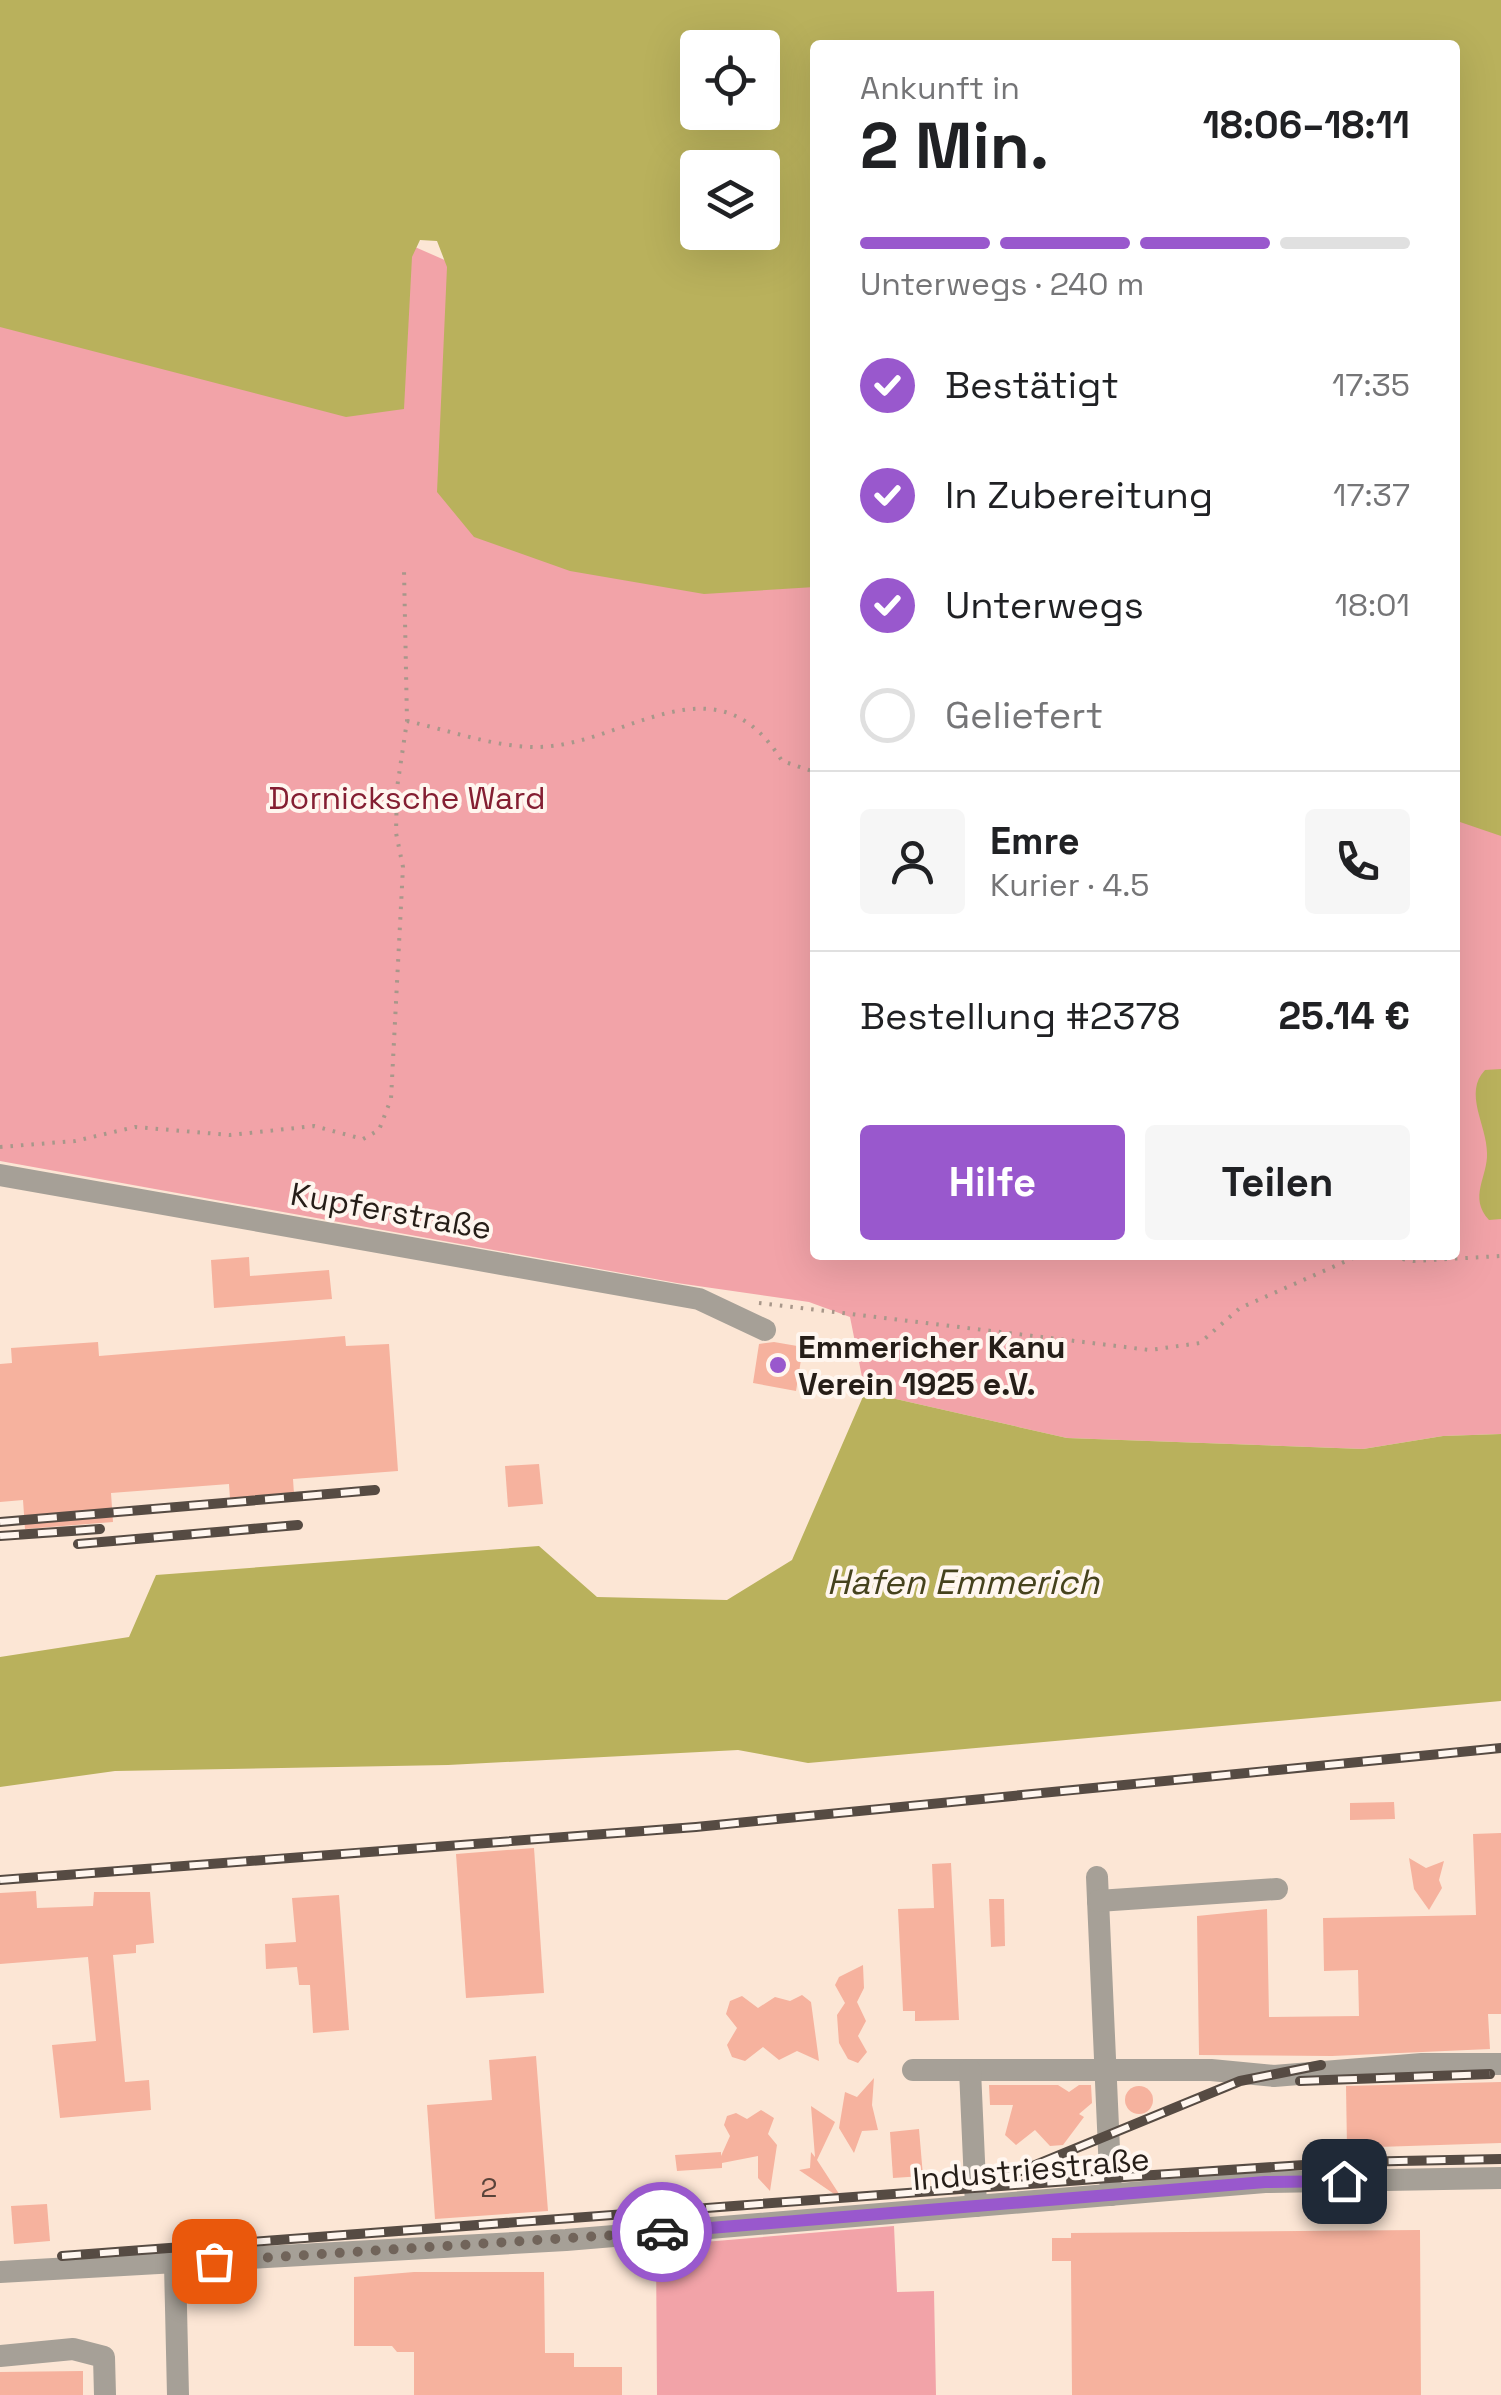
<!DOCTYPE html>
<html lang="de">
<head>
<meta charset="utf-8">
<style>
  :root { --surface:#fff; --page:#f6f6f6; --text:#202124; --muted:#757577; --line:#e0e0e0; --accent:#9958cd }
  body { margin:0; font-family:"Space Grotesk",sans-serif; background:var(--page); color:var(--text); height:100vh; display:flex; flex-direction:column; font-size:38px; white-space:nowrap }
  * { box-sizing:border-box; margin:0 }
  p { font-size:32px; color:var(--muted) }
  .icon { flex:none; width:55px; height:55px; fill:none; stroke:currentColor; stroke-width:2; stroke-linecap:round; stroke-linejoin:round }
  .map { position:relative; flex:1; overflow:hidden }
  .sheet { position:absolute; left:810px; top:40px; width:650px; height:1220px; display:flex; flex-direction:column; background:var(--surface); border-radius:10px; box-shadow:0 10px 40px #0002 }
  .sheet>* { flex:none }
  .controls { position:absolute; left:680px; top:30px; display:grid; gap:20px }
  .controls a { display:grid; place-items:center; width:100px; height:100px; border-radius:10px; background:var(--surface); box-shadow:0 10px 40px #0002; font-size:50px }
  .pin { position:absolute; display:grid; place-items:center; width:85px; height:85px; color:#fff; margin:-42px; border-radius:20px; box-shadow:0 5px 15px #0006 }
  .courier { position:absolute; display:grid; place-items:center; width:100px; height:100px; margin:-50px; border:8px solid #9958cd; border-radius:50%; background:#fff; color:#222; box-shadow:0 2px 12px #0007 }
  .overview em { font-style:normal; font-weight:700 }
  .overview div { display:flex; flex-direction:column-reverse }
  .overview { display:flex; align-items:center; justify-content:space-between; height:170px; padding:0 50px }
  h1 { font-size:65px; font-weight:700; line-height:75px }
  .bar { display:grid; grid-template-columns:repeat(4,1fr); gap:15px 10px; align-content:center; height:120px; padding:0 50px }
  .bar i { height:12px; border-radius:8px; background:var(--line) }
  .bar .on { background:var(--accent) }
  .bar p { grid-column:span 4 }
  .line { display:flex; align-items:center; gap:25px; padding:0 50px; border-top:2px solid var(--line) }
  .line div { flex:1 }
  .round { display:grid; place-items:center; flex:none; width:105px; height:105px; border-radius:10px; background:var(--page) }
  ol { padding:0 50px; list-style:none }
  li { display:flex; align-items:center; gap:30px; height:110px }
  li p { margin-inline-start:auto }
  li .icon { padding:10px; border-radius:50%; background:var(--accent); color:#fff; stroke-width:4 }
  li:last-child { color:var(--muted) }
  li i { width:55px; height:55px; border:5px solid var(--line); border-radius:50% }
  .primary-button { display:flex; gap:20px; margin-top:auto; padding:20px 50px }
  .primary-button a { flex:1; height:115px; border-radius:10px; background:var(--accent); color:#fff; font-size:40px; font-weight:700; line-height:115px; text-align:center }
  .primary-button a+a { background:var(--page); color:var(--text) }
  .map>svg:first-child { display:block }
  .green { fill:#f2a3a8 }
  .water { fill:#b9b15c; fill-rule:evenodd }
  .building { fill:#f6b29e }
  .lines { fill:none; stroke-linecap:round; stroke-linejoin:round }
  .path { stroke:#a8978a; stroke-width:4; stroke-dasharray:2.5 8; stroke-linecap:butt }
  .minor { stroke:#a6a097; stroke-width:22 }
  .rail-casing { stroke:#564b43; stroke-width:10 }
  .rail { stroke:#fff6ef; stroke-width:6; stroke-dasharray:19; stroke-linecap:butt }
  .done { stroke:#71645a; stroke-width:10; stroke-dasharray:0 18 }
  .route { stroke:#9958cd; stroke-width:12 }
  .poi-dot { fill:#9958cd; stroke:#fff6ef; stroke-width:4 }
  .labels { text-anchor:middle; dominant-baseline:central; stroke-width:8; stroke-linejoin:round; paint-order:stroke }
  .number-label { font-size:28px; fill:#5a433a }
  .park-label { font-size:32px; fill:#841e32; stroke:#fff6ef }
  .street-label { font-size:32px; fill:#261e18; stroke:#fff6ef }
  .poi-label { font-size:32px; font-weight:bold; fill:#261e18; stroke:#fff6ef; text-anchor:start }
  .water-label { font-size:35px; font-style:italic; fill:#45421d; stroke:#fff6ef }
</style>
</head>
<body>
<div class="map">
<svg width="1501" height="2395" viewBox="0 0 1501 2395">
  <rect width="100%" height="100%" fill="#fce6d5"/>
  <g class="green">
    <path d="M0,65l472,207 343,103v880h640v-718l46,10v887l-58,2 -80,13 -296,-11 -202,-46 -15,-75 -41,-15 -132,-19 -677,-122z"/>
    <path d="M894,2226l3,66 37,-1 2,104h-279l-1,-149z"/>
  </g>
  <g class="water">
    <path d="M0,0h1501v836l-41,-14 -5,-69v-708h-640v542l-111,7 -134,-23 -96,-34 -37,-45 10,-225 -10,-26 -17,-1 -8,17 -8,152 -58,8 -346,-90zM698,48h64v64h-64zM698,168h64v64h-64z"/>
    <path d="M1501,1069v150l-12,1c-21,-23 -1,-43 -2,-67 0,-28 -24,-60 -2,-83z"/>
    <path d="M865,1392l202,46 296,11 80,-13 58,-2v267l-693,62 -70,-13 -290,15 -333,6 -115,16v-130l129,-20 27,-62 383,-29 58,51 130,3 65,-40z"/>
  </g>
  <g class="building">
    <path d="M249,1257l1,19 79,-6 3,29 -118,9 -3,-48z"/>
    <path d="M345,1336l1,10 43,-2 9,127 -105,8 1,15 -64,5 -1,-15 -118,9 2,29 -88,7 -2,-29 -23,2v-138l12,-1 -1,-15 87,-6 1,14z"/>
    <path d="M774,1342l29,5 -7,44 -43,-8 6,-39z"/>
    <path d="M539,1464l4,40 -35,3 -3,-41z"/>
    <path d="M1394,1802l1,17 -45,1v-17z"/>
    <path d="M1501,1833v181h-13l2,35 -158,7 -133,-1 -2,-139 70,-7 2,108 90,-1 -1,-46 -34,1 -1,-53 153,-3 -3,-81z"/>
    <path d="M534,1848l10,145 -78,5 -10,-144z"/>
    <path d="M1409,1858l17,10 18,-7 -5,19 3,8 -13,22 -15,-21z"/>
    <path d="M951,1863l8,157 -44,1v-10h-12l-5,-102 36,-1 -2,-44z"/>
    <path d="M36,1891l1,17 56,-2 1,-14h56l4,51 -18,2v8l-23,2 12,127 24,-2 2,30 -91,8 -8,-73 44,-4 -8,-84 -88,7v-71z"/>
    <path d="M339,1895l10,135 -36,3 -3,-48h-11l-2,-18 -31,2 -1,-25 31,-2 -4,-44z"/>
    <path d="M989,1899h15l1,47 -14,1z"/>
    <path d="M863,1965l1,23 -7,14 9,19 -8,15 9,16 -9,11 -10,-4 -9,-16 -2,-28 8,-12 -10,-18 4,-8z"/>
    <path d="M802,1995l9,7 8,59 -22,-10 -18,9 -16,-13 -18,14 -13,-4 -5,-12 10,-17 -11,-14 4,-13 12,-5 16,12 17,-11 15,4z"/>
    <path d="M536,2056l12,155 -113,8 -8,-114 65,-5 -3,-40z"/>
    <path d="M874,2078l-2,27 6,25 -16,1 -8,22 -15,-25 6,-36 12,5z"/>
    <path d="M1501,2082v61l-154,5 -1,-62z"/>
    <path d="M989,2085h69l11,7 10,-7h12l1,18 -13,11 5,3 -21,28 -13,1 -15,-16 -19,15 -11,-10 8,-30h-23z"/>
    <circle cx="1139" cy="2100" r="14"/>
    <path d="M811,2106l24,16 -18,38 26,40 -44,-30 11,-2 1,-16 4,5z"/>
    <path d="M761,2110l13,8 -6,16 9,11 -7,46 -12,-13v-22l-36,7v5l-45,3 -2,-16 46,-3v4l9,-20 -6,-11 3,-9 9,-3 11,6z"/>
    <path d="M919,2129l4,47 -30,2 -3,-46z"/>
    <path d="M47,2204l3,37 -36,3 -3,-38z"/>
    <path d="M1420,2230l1,165h-349l-1,-134h-19v-23h19v-5z"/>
    <path d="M414,2272h130l1,81h29v14h48v28h-208v-43h-17l-5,-6h-38v-69z"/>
    <path d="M83,2371v24h-83v-23z"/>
  </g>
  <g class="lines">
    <g class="path">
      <path d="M407,721c41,9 87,26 129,26 88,0 179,-95 246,14l33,11"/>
      <path d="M0,1147l75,-6 60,-14 95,8 84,-9 49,13 16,-9 12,-31 12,-232 -7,-34 1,-45 10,-67 -3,-151"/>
      <path d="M1382,1255l31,6 88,-5"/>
      <path d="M759,1303l391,47 50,-7 40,-35 120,-53"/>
    </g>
    <g class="minor">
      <path d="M0,1175l699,124 66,31"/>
      <path d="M1097,1877l14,318"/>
      <path d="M1098,1901l179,-12"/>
      <path d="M913,2070h298l63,6 148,-12h79"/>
      <path d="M970,2070l6,136"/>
      <path d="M175,2264l3,131"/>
      <path d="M0,2272l566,-32 699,-58 236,-4"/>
      <path d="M0,2356l73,-7 31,8 1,38"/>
    </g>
    <defs>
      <g id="rail">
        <path d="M0,1522l375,-32"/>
        <path d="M0,1536l100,-7"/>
        <path d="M78,1544l220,-19"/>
        <path d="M0,1880l696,-53 805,-79"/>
        <path d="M1300,2081l190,-7"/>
        <path d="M1006,2177l234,-96 81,-16"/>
        <path d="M62,2256l1047,-78 240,-16 152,-3"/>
      </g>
    </defs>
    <use href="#rail" class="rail-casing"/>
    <use href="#rail" class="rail"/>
  </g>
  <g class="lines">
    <path class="done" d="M214,2261l448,-29"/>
    <path class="route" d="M662,2232l603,-50 79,-1"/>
  </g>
  <circle class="poi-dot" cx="778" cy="1365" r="10"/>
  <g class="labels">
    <g class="number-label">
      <text x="489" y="2187">2</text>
    </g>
    <g class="park-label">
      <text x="407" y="798">Dornicksche Ward</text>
    </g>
    <g class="street-label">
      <text transform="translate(391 1211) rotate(10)">Kupferstraße</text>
      <text transform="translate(1031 2169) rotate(-5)">Industriestraße</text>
    </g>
    <g class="poi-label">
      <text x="798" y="1347">Emmericher Kanu<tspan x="798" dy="37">Verein 1925 e.V.</tspan></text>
    </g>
    <g class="water-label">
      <text x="963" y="1582">Hafen Emmerich</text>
    </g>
  </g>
</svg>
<div class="controls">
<a><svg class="icon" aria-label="locate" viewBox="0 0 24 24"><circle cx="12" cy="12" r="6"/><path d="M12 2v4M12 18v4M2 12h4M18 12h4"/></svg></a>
<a><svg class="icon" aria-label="layers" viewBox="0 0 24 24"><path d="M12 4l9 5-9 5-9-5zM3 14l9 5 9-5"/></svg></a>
</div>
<div class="pin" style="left:214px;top:2261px;background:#ea580c"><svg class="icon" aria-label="bag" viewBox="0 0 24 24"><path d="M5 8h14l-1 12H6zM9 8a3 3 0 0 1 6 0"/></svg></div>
<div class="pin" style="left:1344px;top:2181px;background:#1f2937"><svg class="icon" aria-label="home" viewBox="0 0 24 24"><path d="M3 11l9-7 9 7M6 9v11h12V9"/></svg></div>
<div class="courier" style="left:662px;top:2232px"><svg class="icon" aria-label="car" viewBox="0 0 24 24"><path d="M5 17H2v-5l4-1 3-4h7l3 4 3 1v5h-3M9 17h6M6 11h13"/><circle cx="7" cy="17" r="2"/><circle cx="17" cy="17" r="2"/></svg></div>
<section class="sheet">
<div class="overview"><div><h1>2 Min.</h1><p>Ankunft in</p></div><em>18:06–18:11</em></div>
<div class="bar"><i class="on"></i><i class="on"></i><i class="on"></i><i></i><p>Unterwegs · 240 m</p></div>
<ol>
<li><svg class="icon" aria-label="check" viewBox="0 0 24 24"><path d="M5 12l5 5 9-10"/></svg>Bestätigt<p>17:35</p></li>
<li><svg class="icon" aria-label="check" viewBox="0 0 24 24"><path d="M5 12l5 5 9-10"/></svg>In Zubereitung<p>17:37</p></li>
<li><svg class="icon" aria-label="check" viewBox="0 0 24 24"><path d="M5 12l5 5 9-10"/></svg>Unterwegs<p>18:01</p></li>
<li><i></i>Geliefert</li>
</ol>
<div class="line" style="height:180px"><a class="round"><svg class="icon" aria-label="person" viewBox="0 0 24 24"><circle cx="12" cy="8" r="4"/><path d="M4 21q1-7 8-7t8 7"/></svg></a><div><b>Emre</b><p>Kurier · 4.5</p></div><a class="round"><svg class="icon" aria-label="phone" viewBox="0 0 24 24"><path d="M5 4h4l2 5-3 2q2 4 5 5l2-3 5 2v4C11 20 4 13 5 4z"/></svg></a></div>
<div class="line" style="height:130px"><div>Bestellung #2378</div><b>25.14 €</b></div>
<div class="primary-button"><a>Hilfe</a><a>Teilen</a></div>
</section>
</div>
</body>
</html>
